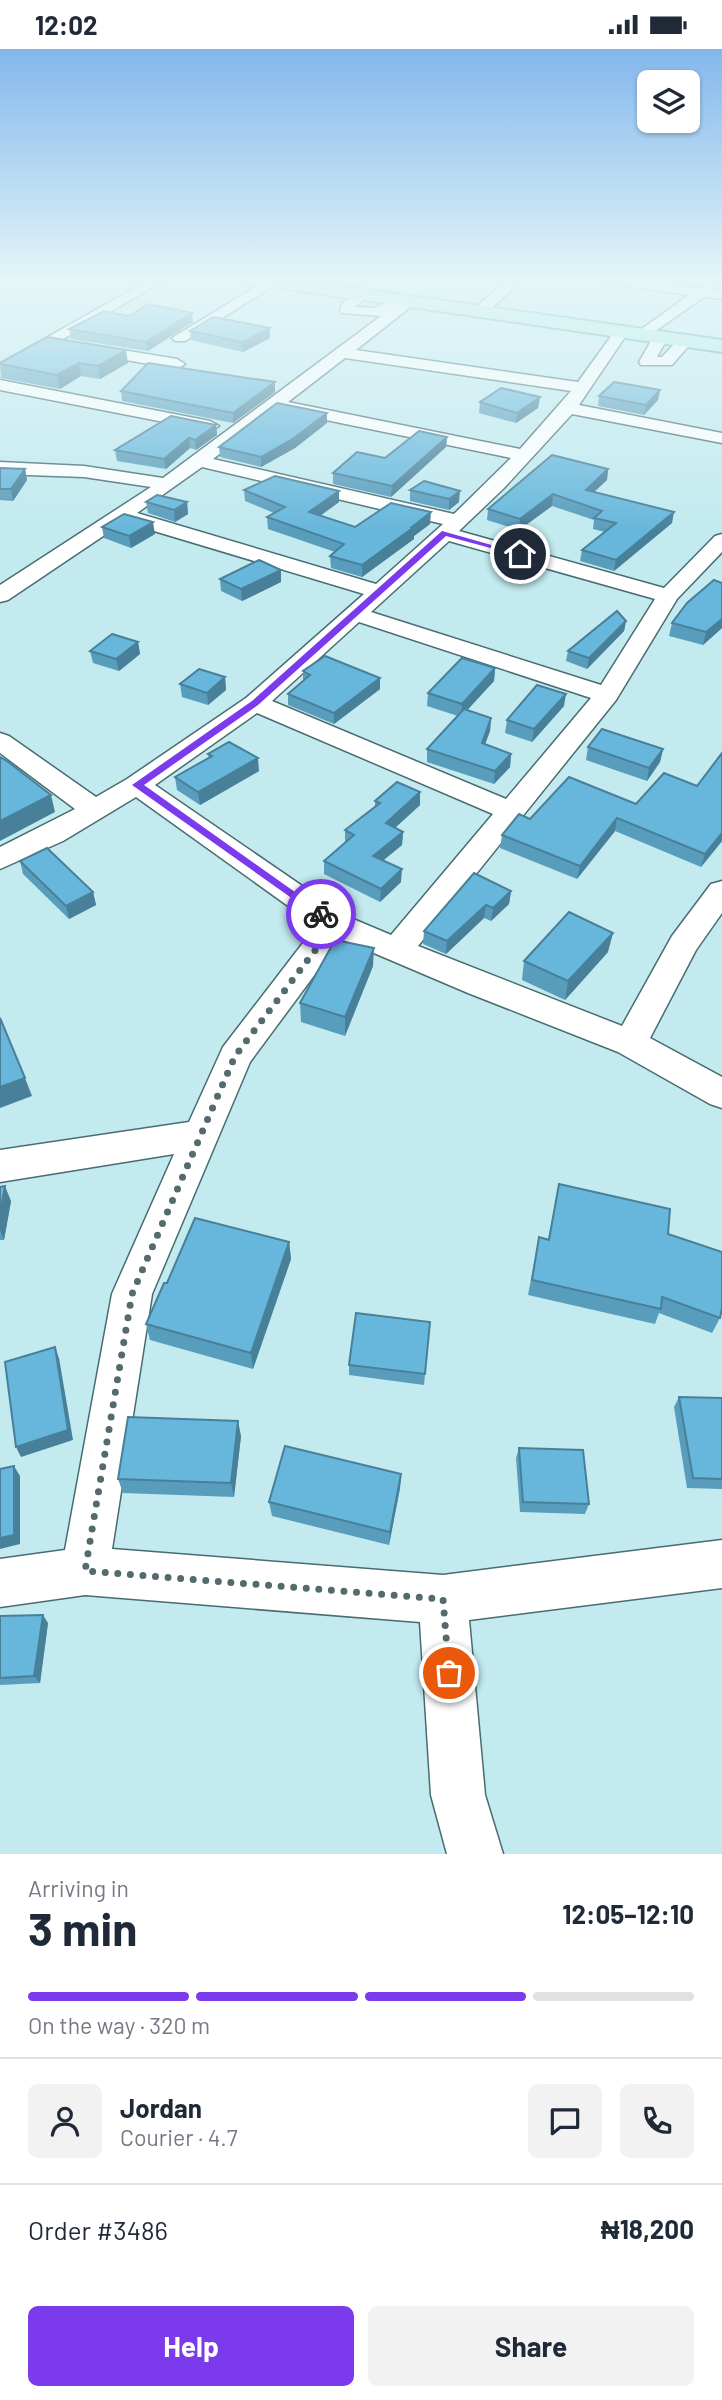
<!DOCTYPE html>
<html lang="en">
<head>
<meta charset="utf-8">
<style>
  :root { --surface:#fff; --page:#f2f2f3; --text:#1f2937; --muted:#747a83; --line:#e0e1e3; --accent:#7c3aed }
  body { margin:0; font-family:Barlow,sans-serif; background:var(--page); color:var(--text); height:100vh; display:flex; flex-direction:column; font-size:26px; white-space:nowrap }
  * { box-sizing:border-box; margin:0 }
  p { font-size:23px; color:var(--muted) }
  .icon { flex:none; width:38px; height:38px; fill:none; stroke:currentColor; stroke-width:2; stroke-linecap:round; stroke-linejoin:round }
  .map { position:relative; height:1805px; overflow:hidden }
  .panel { display:flex; flex-direction:column; background:var(--surface); flex:1 }
  .panel>* { flex:none }
  .fabs { position:absolute; left:637px; top:21px; display:grid; gap:14px }
  .fabs a { display:grid; place-items:center; width:63px; height:63px; border-radius:10px; background:var(--surface); box-shadow:0 2px 5px #0004; font-size:35px }
  .pin { position:absolute; display:grid; place-items:center; width:60px; height:60px; color:#fff; margin:-30px; border:4px solid #fff; border-radius:50%; box-shadow:0 2px 7px #0007 }
  .courier { position:absolute; display:grid; place-items:center; width:70px; height:70px; margin:-35px; border:5px solid #7c3aed; border-radius:50%; background:#fff; color:#222; box-shadow:0 2px 9px #0007 }
  .head em { font-style:normal; font-weight:700 }
  .head div { display:flex; flex-direction:column-reverse }
  .head { display:flex; align-items:center; justify-content:space-between; height:119px; padding:0 28px }
  h1 { font-size:46px; font-weight:700; line-height:52px }
  .bar { display:grid; grid-template-columns:repeat(4,1fr); gap:10px 7px; align-content:center; height:84px; padding:0 28px }
  .bar i { height:9px; border-radius:5px; background:var(--line) }
  .bar .current { background:var(--accent) }
  .bar p { grid-column:span 4 }
  .line { display:flex; align-items:center; gap:18px; padding:0 28px; border-top:2px solid var(--line) }
  .line div { flex:1 }
  .round { display:grid; place-items:center; flex:none; width:74px; height:74px; border-radius:10px; background:var(--page) }
  .primary-button { display:flex; gap:14px; margin-top:auto; padding:14px 28px }
  .primary-button a { flex:1; height:80px; border-radius:10px; background:var(--accent); color:#fff; font-size:28px; font-weight:700; line-height:80px; text-align:center }
  .primary-button a+a { background:var(--page); color:var(--text) }
  .status { display:flex; justify-content:space-between; align-items:center; height:49px; padding:0 35px; background:var(--surface); direction:ltr }
  .status svg { height:19px; fill:currentColor }
  .map>svg:first-child { display:block }
  .lines { fill:none; stroke-linecap:round; stroke-linejoin:round }
  .minor-casing { stroke:#486c70; stroke-width:3 }
  .major-casing { stroke:#529f95; stroke-width:4 }
  .minor { fill:#fff; fill-rule:evenodd }
  .major { fill:#aaece2; fill-rule:evenodd }
  .wall { fill:#599dbd }
  .shaded-wall { fill:#48809a }
  .building { fill:#67b7dc; stroke:#48809a; stroke-width:2 }
  .route { fill:#7c3aed }
  .done { stroke:#546b6e; stroke-width:7; stroke-dasharray:0 12.6 }
</style>
</head>
<body>
<div class="status"><b>12:02</b><svg viewBox="0 0 49 12"><path d="M0 12V9h3v3zM5 12V6h3v6zM10 12V3h3v9zM15 12V0h3v12zM26 1h20v11H26zM47 4h2v5h-2z"/></svg></div>
<div class="map">
<svg width="722" height="1805" viewBox="0 0 722 1805">
  <rect width="100%" height="100%" fill="#c2eaef"/>
  <g class="lines">
    <defs>
      <g id="minor">
        <path d="M152,229h17l-146,84h-12l-2,-3z"/>
        <path d="M510,229h15l-40,36h-10l-2,-3 2,-3z"/>
        <path d="M593,229h38l68,10 11,-6 7,4 -3,4 8,1v8l-18,-2 -60,42 -5,-2 -3,-3 3,-3 50,-36 -89,-13z"/>
        <path d="M268,230h10l2,3 -95,59h-10l-3,-3z"/>
        <path d="M362,242l7,4 -14,12 19,1 25,-12 17,2 2,3 -62,49 222,32 39,-54h10l2,3 -50,74 143,28v10l-150,-29 -68,74 -45,43 205,57 51,-52 7,-2v18l-45,47 -61,101 -198,246 204,80 50,-90 39,-52 11,-3v32l-26,37 -46,88 72,39v31l-12,-4 -92,-52 -150,-59 -127,-54 -91,123 -98,232 -40,255 331,26 279,-35v48l-253,32 16,175 18,59h-56l-16,-59 -11,-173 -335,-27 -85,12v-48l65,-9 47,-256 62,-140 -174,28v-32l189,-28 34,-75 93,-121 -180,-129 -73,44 -63,28v-22l75,-38 -75,-56v-20l9,3 87,61 31,-18 119,-81 118,-104 -240,-72 -116,78 -8,2v-17l151,-98 -67,-10 -84,-3v-12l84,4 79,12 218,-162 -39,-3 -2,-3 2,-7zM345,309l226,33 -51,58 -232,-47zM279,359l8,4 224,46 -57,56 -241,-55zM202,418l241,57 -67,60 -239,-71zM449,492l206,58 -54,86 -230,-73zM359,573l232,76 -85,101 -234,-98zM257,664l236,101 -102,121 -45,-19 -191,-131z"/>
        <path d="M660,283l8,5 -11,20h5l18,-19 5,-2 8,5 -21,24h-31l-2,-3 16,-28z"/>
        <path d="M86,295l91,15 8,5 -8,5 -96,-17 -3,-3 3,-3z"/>
        <path d="M0,331l210,41 9,5 -9,5 -210,-41z"/>
      </g>
      <path id="major" d="M238,229h45l439,62v12l-476,-69z"/>
    </defs>
    <use href="#minor" class="minor-casing"/>
    <use href="#major" class="major-casing"/>
    <use href="#minor" class="minor"/>
    <use href="#major" class="major"/>
  </g>
  <g class="wall">
    <path d="M660,229h37l-6,6 -31,-4z"/>
    <path d="M129,267l64,6 -45,29 -77,-12 -2,-10z"/>
    <path d="M270,279v10l-27,14 -52,-12 -1,-9z"/>
    <path d="M0,314h128l-28,16 -19,-3 -21,13 -59,-11z"/>
    <path d="M275,333v10l-42,31 -111,-22 -1,-10z"/>
    <path d="M660,341l-2,10 -14,15 -46,-9 1,-10z"/>
    <path d="M540,348l-2,11 -22,15 -37,-10 1,-11z"/>
    <path d="M327,374l-32,25 -34,19 -41,-10 -1,-10z"/>
    <path d="M216,376l1,10 -21,15 -6,-2 -24,21 -49,-8 -2,-11z"/>
    <path d="M447,388l-1,10 -55,50 -58,-13v-11l52,-15z"/>
    <path d="M0,419l25,1 2,11 -14,21 -13,-1z"/>
    <path d="M608,420l-1,11 -13,12 78,31 -58,48 -34,-10 2,-11 23,-18 -12,-3 1,-9 -42,-14 -33,24 -32,-10 1,-11z"/>
    <path d="M424,432l35,21 -10,8 -39,-9v-11z"/>
    <path d="M244,441l95,12 -19,14 35,11 75,-3 -16,12v3l-52,38 -31,-9 -1,-12 5,-4 -67,-23 -1,-12 7,-4 -29,-12z"/>
    <path d="M146,453h41l1,12 -13,8 -27,-9z"/>
    <path d="M102,478l53,7 -24,14 -27,-10z"/>
    <path d="M220,530l61,3 -39,19 -21,-10z"/>
    <path d="M722,534v45l-19,17 -34,-9 3,-13z"/>
    <path d="M626,572l-2,10 -37,38 -21,-8 2,-10z"/>
    <path d="M138,593l2,12 -21,17 -26,-8 -3,-12z"/>
    <path d="M495,619l-1,13 -27,29 24,8 -1,13 -5,13 26,10 -1,13 -16,17 -67,-22v-13l31,-33 -31,-10 1,-13z"/>
    <path d="M303,622l77,18 -46,35 -46,-19v-11l15,-13z"/>
    <path d="M225,628l1,13 -18,15 -26,-8 -2,-13z"/>
    <path d="M564,657l-32,36 -27,-9 2,-13z"/>
    <path d="M588,698l75,2 -3,13 -13,19 -61,-21z"/>
    <path d="M208,705l51,17 -59,34 -23,-15 -2,-13 34,-19z"/>
    <path d="M697,737l25,55 -21,26 -86,-36 -38,48 -77,-31 2,-13 28,-16 106,-15z"/>
    <path d="M420,743v13l-25,23 8,4 -1,13 -19,15 18,22 -21,20 -56,-28v-13l21,-19v-12l30,-24v-5z"/>
    <path d="M20,812l73,31 3,13 -27,14 -46,-45z"/>
    <path d="M511,842l-2,13 -18,17 -7,-3 -38,36 -23,-10 1,-13z"/>
    <path d="M608,903l-43,48 -43,-20 2,-19z"/>
    <path d="M373,917l-28,70 -44,-14 -1,-19z"/>
    <path d="M559,1135l109,50 52,84 -8,15 -53,-20 -4,11 -127,-29 11,-58 9,2z"/>
    <path d="M0,1138l11,14 -7,39h-4z"/>
    <path d="M289,1193l2,17 -38,110 -103,-29 -4,-16 21,-41z"/>
    <path d="M430,1273l-6,63 -75,-10v-10z"/>
    <path d="M679,1348l43,1v91l-35,-1 -13,-81z"/>
    <path d="M241,1387l-7,61 -111,-4 -5,-14z"/>
    <path d="M519,1399l70,56 -4,10 -65,-2 -4,-54z"/>
    <path d="M401,1425l-1,14 -11,57 -117,-29 -3,-14z"/>
    <path d="M0,1567l48,7 -8,60 -40,2z"/>
  </g>
  <g class="shaded-wall">
    <path d="M192,264l1,9 -45,29 -2,-9z"/>
    <path d="M270,279v10l-27,14 -1,-10z"/>
    <path d="M126,301l2,13 -28,16 -2,-13z"/>
    <path d="M79,314l2,13 -21,13 -3,-14z"/>
    <path d="M275,333v10l-42,31v-10z"/>
    <path d="M660,341l-2,10 -14,15 2,-10z"/>
    <path d="M540,348l-2,11 -22,15 1,-10z"/>
    <path d="M327,364v10l-32,25 -34,19v-10z"/>
    <path d="M216,376l1,10 -21,15 -1,-10z"/>
    <path d="M447,388l-1,10 -55,50 1,-11z"/>
    <path d="M189,389l1,10 -24,21 -2,-10z"/>
    <path d="M25,420l2,11 -14,21 -2,-12z"/>
    <path d="M608,420l-1,11 -23,21 2,-11z"/>
    <path d="M339,442v11l-29,21 -1,-11z"/>
    <path d="M460,442l-1,11 -10,8v-11z"/>
    <path d="M553,445l-1,12 -33,24 1,-11z"/>
    <path d="M187,453l1,12 -13,8 -1,-12z"/>
    <path d="M431,463l-1,12 -16,12v3l-52,38v-12z"/>
    <path d="M674,463l-2,11 -58,48 2,-11z"/>
    <path d="M153,473l2,12 -24,14 -2,-12z"/>
    <path d="M281,521v12l-39,19 -1,-12z"/>
    <path d="M722,570v9l-19,17 3,-13z"/>
    <path d="M626,572l-2,10 -37,38 2,-11z"/>
    <path d="M138,593l2,12 -21,17 -3,-12z"/>
    <path d="M495,619l-1,13 -33,36 1,-13z"/>
    <path d="M225,628l1,13 -18,15 -1,-12z"/>
    <path d="M380,629v11l-46,35v-11z"/>
    <path d="M566,645l-2,12 -32,36 2,-13z"/>
    <path d="M491,669l-1,13 -9,24 1,-12z"/>
    <path d="M663,700l-3,13 -13,19 2,-13z"/>
    <path d="M511,705l-1,13 -16,17 1,-13z"/>
    <path d="M258,709l1,13 -59,34 -2,-13z"/>
    <path d="M420,743v13l-34,31v-13z"/>
    <path d="M51,746l4,17 -55,29v-20z"/>
    <path d="M617,769l-2,13 -38,48 3,-13z"/>
    <path d="M403,783l-1,13 -29,24v-13z"/>
    <path d="M722,784v8l-21,26 4,-13z"/>
    <path d="M402,820l-1,13 -21,20 1,-13z"/>
    <path d="M511,842l-2,13 -18,17 2,-13z"/>
    <path d="M93,843l3,13 -27,14 -3,-13z"/>
    <path d="M486,856l-2,13 -38,36 1,-13z"/>
    <path d="M613,884l-5,19 -43,48 3,-19z"/>
    <path d="M374,899l-1,18 -28,70v-19z"/>
    <path d="M25,1029l7,18 -32,12v-21z"/>
    <path d="M5,1137l6,15 -7,39 -4,-10v-16z"/>
    <path d="M289,1193l2,17 -38,110 -2,-16z"/>
    <path d="M55,1298l4,11 14,82 -52,17 -5,-10z"/>
    <path d="M238,1372l3,15 -7,61 -3,-14z"/>
    <path d="M14,1417l6,10v68l-20,5v-11z"/>
    <path d="M401,1425l-1,14 -11,57 1,-13z"/>
    <path d="M43,1566l5,8 -8,60 -6,-7z"/>
  </g>
  <g class="building">
    <path d="M148,255l44,9 -46,29 -77,-13 35,-18 25,5z"/>
    <path d="M213,268l57,11 -28,14 -52,-11z"/>
    <path d="M47,288l79,13 -28,16 -19,-3 -22,12 -57,-11v-1z"/>
    <path d="M148,314l127,19 -42,31 -112,-22z"/>
    <path d="M614,333l46,8 -14,15 -47,-9z"/>
    <path d="M501,339l39,9 -23,16 -37,-11z"/>
    <path d="M277,354l50,10 -33,25 -33,19 -42,-10z"/>
    <path d="M171,367l45,9 -21,15 -6,-2 -25,21 -49,-9z"/>
    <path d="M419,382l28,6 -55,49 -59,-13 24,-21 28,6z"/>
    <path d="M552,406l56,14 -22,21 88,22 -58,48 -34,-10 34,-27 -22,-5 8,-7 -49,-17 -33,25 -32,-10z"/>
    <path d="M0,419l25,1 -14,20h-11z"/>
    <path d="M275,427l64,15 -30,21 46,15 36,-24 40,9 -19,15h2l-52,38 -32,-9 14,-12 -77,-27 18,-10 -41,-17z"/>
    <path d="M424,432l36,10 -11,8 -39,-9z"/>
    <path d="M157,446l30,7 -13,8 -28,-8z"/>
    <path d="M124,465l29,8 -24,14 -27,-9z"/>
    <path d="M259,511l22,10 -40,19 -21,-10z"/>
    <path d="M714,531l8,3v36l-16,13 -34,-9 15,-20z"/>
    <path d="M617,562l9,10 -37,37 -21,-7z"/>
    <path d="M112,585l26,8 -22,17 -26,-8z"/>
    <path d="M325,607l55,22 -46,35 -46,-19 22,-19 -7,-4z"/>
    <path d="M462,609l33,10 -33,36 -34,-11z"/>
    <path d="M199,620l26,8 -18,16 -27,-9z"/>
    <path d="M537,636l29,9 -32,35 -27,-9z"/>
    <path d="M464,660l27,9 -9,25 29,11 -16,17 -68,-22z"/>
    <path d="M602,680l61,20 -14,19 -61,-21z"/>
    <path d="M229,693l29,16 -60,34 -23,-15 37,-21 -4,-2z"/>
    <path d="M722,704v80l-17,21 -88,-36 -37,48 -78,-31 17,-21 11,5 39,-42 67,27 28,-31 33,13z"/>
    <path d="M0,708l7,4 44,34 -51,26z"/>
    <path d="M397,733l23,10 -34,31 17,9 -30,24 29,13 -21,20 -57,-28 30,-26 -9,-5 35,-27 -5,-2z"/>
    <path d="M47,799l46,44 -27,14 -46,-45z"/>
    <path d="M474,824l37,18 -18,17 -7,-3 -39,36 -23,-10z"/>
    <path d="M569,863l44,21 -45,48 -44,-20z"/>
    <path d="M335,891l39,8 -29,69 -45,-14z"/>
    <path d="M0,969l25,60 -25,9z"/>
    <path d="M559,1135l111,25 -2,25 54,18v56l-2,10 -58,-21 -1,12 -129,-29 7,-43 10,3z"/>
    <path d="M5,1137l-5,28v-27z"/>
    <path d="M195,1169l94,24 -38,111 -105,-29 18,-41h3z"/>
    <path d="M356,1264l74,9 -5,52 -76,-9z"/>
    <path d="M55,1298l13,83 -52,17 -11,-85z"/>
    <path d="M679,1348l43,1v81l-29,-1z"/>
    <path d="M128,1368l110,4 -7,62 -113,-4z"/>
    <path d="M285,1397l116,28 -11,58 -121,-30z"/>
    <path d="M519,1399l64,2 6,54 -66,-2z"/>
    <path d="M14,1417v69l-14,3v-69z"/>
    <path d="M43,1566l-9,61 -34,2v-62z"/>
  </g>
  <linearGradient id="sky" x2="0" y2="1"><stop stop-color="#83b7ec"/><stop offset="0.48" stop-color="#e4f6f8"/><stop offset="1" stop-color="#e4f6f8" stop-opacity="0"/></linearGradient>
  <rect width="722" height="482" fill="url(#sky)"/>
  <path class="route" d="M442,482l81,23 -3,2 -74,-20 -188,169 -114,80 182,129 -5,3 -4,-1 -185,-131 120,-84z"/>
  <g class="lines">
    <path class="done" d="M321,865l14,10 -100,132 -103,238 -47,277 358,28 6,74"/>
  </g>
</svg>
<div class="fabs">
<a><svg class="icon" aria-label="layers" viewBox="0 0 24 24"><path d="M12 4l9 5-9 5-9-5zM3 14l9 5 9-5"/></svg></a>
</div>
<div class="pin" style="left:449px;top:1624px;background:#ea580c"><svg class="icon" aria-label="bag" viewBox="0 0 24 24"><path d="M5 8h14l-1 12H6zM9 8a3 3 0 0 1 6 0"/></svg></div>
<div class="pin" style="left:520px;top:505px;background:#1f2937"><svg class="icon" aria-label="home" viewBox="0 0 24 24"><path d="M3 11l9-7 9 7M6 9v11h12V9"/></svg></div>
<div class="courier" style="left:321px;top:865px"><svg class="icon" aria-label="bike" viewBox="0 0 24 24"><circle cx="6" cy="16" r="4"/><circle cx="18" cy="16" r="4"/><path d="M6 16l4-8h5l3 8M10 8l3 8H6M13 5h3"/></svg></div>
</div>
<section class="panel">
<div class="head"><div><h1>3 min</h1><p>Arriving in</p></div><em>12:05–12:10</em></div>
<div class="bar"><i class="current"></i><i class="current"></i><i class="current"></i><i></i><p>On the way · 320 m</p></div>
<div class="line" style="height:126px"><a class="round"><svg class="icon" aria-label="person" viewBox="0 0 24 24"><circle cx="12" cy="8" r="4"/><path d="M4 21q1-7 8-7t8 7"/></svg></a><div><b>Jordan</b><p>Courier · 4.7</p></div><a class="round"><svg class="icon" aria-label="chat" viewBox="0 0 24 24"><path d="M4 5h16v11H9l-5 4z"/></svg></a><a class="round"><svg class="icon" aria-label="phone" viewBox="0 0 24 24"><path d="M5 4h4l2 5-3 2q2 4 5 5l2-3 5 2v4C11 20 4 13 5 4z"/></svg></a></div>
<div class="line" style="height:91px"><div>Order #3486</div><b>₦18,200</b></div>
<div class="primary-button"><a>Help</a><a>Share</a></div>
</section>
</body>
</html>
